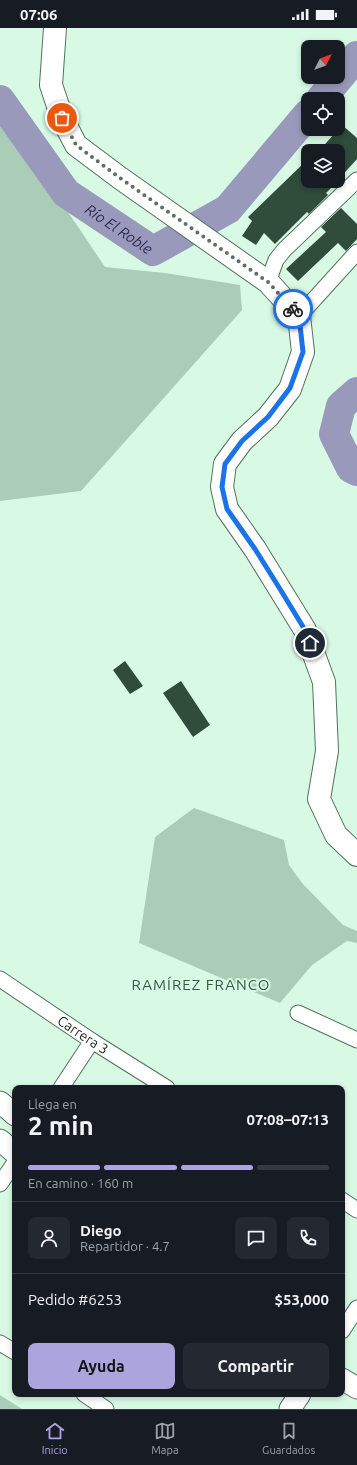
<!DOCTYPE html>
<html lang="es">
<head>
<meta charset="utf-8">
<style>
  :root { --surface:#171b24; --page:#242831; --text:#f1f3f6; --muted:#9ea1a6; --line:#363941; --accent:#aca4dc }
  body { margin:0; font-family:Ubuntu,sans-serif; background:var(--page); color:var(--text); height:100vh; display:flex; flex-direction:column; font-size:15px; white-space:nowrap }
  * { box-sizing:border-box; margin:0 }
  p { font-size:13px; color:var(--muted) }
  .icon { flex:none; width:22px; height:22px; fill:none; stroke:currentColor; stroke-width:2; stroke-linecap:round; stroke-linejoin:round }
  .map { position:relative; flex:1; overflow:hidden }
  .side { position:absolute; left:12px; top:1057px; width:333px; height:312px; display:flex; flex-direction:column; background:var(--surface); border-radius:8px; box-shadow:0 2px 6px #0003 }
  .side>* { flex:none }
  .needle { width:26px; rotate:48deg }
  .controls { position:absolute; left:301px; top:12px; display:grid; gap:8px }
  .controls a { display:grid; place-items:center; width:44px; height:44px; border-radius:8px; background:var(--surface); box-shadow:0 2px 6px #0003; font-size:20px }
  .pin { position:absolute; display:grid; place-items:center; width:34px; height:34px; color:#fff; margin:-17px; border:2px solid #fff; border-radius:50%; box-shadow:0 1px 4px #0007 }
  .courier { position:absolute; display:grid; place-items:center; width:40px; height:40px; margin:-20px; border:3px solid #1a73e8; border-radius:50%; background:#fff; color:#222; box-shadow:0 1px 5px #0007 }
  .head em { font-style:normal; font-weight:700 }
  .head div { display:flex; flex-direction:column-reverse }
  .head { display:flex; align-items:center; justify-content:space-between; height:68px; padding:0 16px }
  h1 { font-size:26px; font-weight:700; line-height:30px }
  .bar { display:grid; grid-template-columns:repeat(4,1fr); gap:6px 4px; align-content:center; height:48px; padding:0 16px }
  .bar i { height:5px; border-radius:3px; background:var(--line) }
  .bar .selected { background:var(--accent) }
  .bar p { grid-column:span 4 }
  .line { display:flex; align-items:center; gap:10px; padding:0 16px; border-top:1px solid var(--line) }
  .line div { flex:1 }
  .round { display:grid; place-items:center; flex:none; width:42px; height:42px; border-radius:8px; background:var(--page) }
  .action { display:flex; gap:8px; margin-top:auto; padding:8px 16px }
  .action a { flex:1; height:46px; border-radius:8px; background:var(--accent); color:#111; font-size:16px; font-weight:700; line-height:46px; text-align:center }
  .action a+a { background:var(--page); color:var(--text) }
  .status { display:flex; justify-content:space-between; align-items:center; height:28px; padding:0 20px; background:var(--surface); direction:ltr }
  .status svg { height:11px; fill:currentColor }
  .menu { display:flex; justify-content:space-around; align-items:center; height:56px; border-top:1px solid var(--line); background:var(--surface); font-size:11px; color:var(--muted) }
  .menu a { display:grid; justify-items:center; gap:2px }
  .menu .selected { color:var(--accent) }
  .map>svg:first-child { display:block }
  .green { fill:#abcdb7 }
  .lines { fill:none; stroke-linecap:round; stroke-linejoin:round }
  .river { stroke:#9999bc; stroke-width:30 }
  .building { fill:#304c3b }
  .street-casing { stroke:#53715e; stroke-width:17 }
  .secondary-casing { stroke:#53715e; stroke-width:23 }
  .primary-casing { stroke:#53715e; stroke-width:24 }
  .street { stroke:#fff; stroke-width:15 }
  .secondary { stroke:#fff; stroke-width:21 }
  .primary { stroke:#fff; stroke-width:22 }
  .done { stroke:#5c7063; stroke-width:4; stroke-dasharray:0 7.2 }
  .route { stroke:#1a73e8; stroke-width:5 }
  .labels { text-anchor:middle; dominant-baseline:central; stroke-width:4; stroke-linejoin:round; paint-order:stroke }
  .street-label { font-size:14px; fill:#1a261e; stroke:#d8fae4 }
  .water-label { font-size:15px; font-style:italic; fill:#2d2957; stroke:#d8fae4 }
  .neighbourhood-label { font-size:15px; letter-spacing:1px; fill:#3a5746; stroke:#d8fae4 }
</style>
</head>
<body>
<div class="status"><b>07:06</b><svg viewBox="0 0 49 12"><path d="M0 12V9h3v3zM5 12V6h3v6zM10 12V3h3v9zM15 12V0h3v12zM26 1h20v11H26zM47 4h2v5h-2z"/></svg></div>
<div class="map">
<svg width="357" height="1381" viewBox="0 0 357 1381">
  <rect width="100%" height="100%" fill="#d8fae4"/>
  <g class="green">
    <path d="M0,83l105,156 60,6 75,12 2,25 -161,181 -81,10z"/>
    <path d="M194,780l90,32 5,25 13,18 41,42 14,6v12l-10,-2 -35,24 -32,38 -141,-60 16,-106z"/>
    <path d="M0,1367l22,14h-22z"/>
  </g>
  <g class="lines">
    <g class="river">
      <path d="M321,71l36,-43"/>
      <path id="s1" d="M0,72l66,93 87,58 75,-42 80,-95"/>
      <path d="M357,364l-16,14 -7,28 17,34 6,3"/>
    </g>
  </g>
  <g class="building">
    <path d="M342,97l15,13v21l-19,21v-29h-19z"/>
    <path d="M308,131v22h30l-12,12 2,2 -19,19 -2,-2 -32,32 -11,-11 -8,12 -14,-9 10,-15 -4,-4z"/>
    <path d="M341,180l16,16v15l-11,12 -8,-8 -40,38 -12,-12 40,-37 -5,-5z"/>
    <path d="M125,633l18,25 -13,8 -17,-24z"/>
    <path d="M181,653l29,44 -17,12 -30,-44z"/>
  </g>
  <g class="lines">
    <defs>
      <g id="street">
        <path d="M268,254l8,-22 8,-10 73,-70"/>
        <path d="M299,288l58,-64"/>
        <path id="s2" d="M0,951l92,62 75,47"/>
        <path d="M298,985l59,27"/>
        <path d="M61,1060l31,-47"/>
        <path d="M0,1156l15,-22"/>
        <path d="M342,1172l15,10"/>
        <path d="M342,1303l15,-23"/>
        <path d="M0,1315l15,9"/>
        <path d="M84,1366l22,15"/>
      </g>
      <g id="secondary">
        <path d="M0,1074l15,13"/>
        <path d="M0,1112l15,13"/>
        <path d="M342,1351l15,9"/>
        <path d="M290,1381l10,-15"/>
      </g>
      <path id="primary" d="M55,0l-4,57 11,33 14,27 44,33 148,104 31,34 4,36 -13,37 -22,28 -26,24 -17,23 -3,23 5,22 28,40 50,81 19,52 3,69 -8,48 17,36 21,20"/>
    </defs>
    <use href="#street" class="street-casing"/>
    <use href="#secondary" class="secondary-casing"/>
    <use href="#primary" class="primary-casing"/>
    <use href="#street" class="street"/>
    <use href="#secondary" class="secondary"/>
    <use href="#primary" class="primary"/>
  </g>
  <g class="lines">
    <path class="done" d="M62,90l14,27 44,33 148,104 25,27"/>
    <path class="route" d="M293,281l6,7 4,36 -13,36 -22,29 -26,24 -17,23 -3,23 5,22 28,40 25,40 25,41 5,13"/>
  </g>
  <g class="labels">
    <g class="street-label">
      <text stroke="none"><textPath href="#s2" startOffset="100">Carrera 3</textPath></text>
    </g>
    <g class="water-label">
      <text stroke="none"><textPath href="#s1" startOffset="178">Río El Roble</textPath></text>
    </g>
    <g class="neighbourhood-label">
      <text x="201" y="956">RAMÍREZ FRANCO</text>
    </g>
  </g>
</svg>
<div class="controls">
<a><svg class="needle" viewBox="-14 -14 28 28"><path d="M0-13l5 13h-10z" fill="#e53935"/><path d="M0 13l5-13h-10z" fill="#9ea1a6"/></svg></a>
<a><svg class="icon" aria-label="locate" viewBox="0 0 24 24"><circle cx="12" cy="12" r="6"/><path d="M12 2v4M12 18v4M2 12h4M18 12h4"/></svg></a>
<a><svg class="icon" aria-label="layers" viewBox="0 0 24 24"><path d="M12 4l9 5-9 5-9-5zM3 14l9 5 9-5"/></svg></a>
</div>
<div class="pin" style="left:62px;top:90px;background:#ea580c"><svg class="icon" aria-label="bag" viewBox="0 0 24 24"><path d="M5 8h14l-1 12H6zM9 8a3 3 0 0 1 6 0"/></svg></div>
<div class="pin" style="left:310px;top:615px;background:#1f2937"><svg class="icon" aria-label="home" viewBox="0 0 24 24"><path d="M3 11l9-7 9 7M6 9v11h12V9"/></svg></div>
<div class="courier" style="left:293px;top:281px"><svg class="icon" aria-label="bike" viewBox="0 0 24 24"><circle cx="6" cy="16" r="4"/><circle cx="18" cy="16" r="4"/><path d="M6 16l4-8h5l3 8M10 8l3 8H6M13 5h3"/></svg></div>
<section class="side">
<div class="head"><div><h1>2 min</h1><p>Llega en</p></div><em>07:08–07:13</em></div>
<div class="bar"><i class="selected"></i><i class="selected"></i><i class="selected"></i><i></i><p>En camino · 160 m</p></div>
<div class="line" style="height:72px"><a class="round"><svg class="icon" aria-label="person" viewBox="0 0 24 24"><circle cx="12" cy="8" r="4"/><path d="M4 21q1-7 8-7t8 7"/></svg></a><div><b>Diego</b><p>Repartidor · 4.7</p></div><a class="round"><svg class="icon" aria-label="chat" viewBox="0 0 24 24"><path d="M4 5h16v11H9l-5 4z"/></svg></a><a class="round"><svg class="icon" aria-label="phone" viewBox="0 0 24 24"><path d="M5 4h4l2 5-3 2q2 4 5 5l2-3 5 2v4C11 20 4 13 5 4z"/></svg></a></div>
<div class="line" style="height:52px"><div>Pedido #6253</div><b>$53,000</b></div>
<div class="action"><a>Ayuda</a><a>Compartir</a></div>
</section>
</div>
<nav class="menu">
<a class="selected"><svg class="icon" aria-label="home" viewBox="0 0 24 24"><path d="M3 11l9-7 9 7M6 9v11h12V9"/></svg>Inicio</a>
<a><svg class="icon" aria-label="map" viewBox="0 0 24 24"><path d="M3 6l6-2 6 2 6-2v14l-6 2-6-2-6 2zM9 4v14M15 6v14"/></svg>Mapa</a>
<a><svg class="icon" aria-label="saved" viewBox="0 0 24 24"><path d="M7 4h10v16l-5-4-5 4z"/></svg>Guardados</a>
</nav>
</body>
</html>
